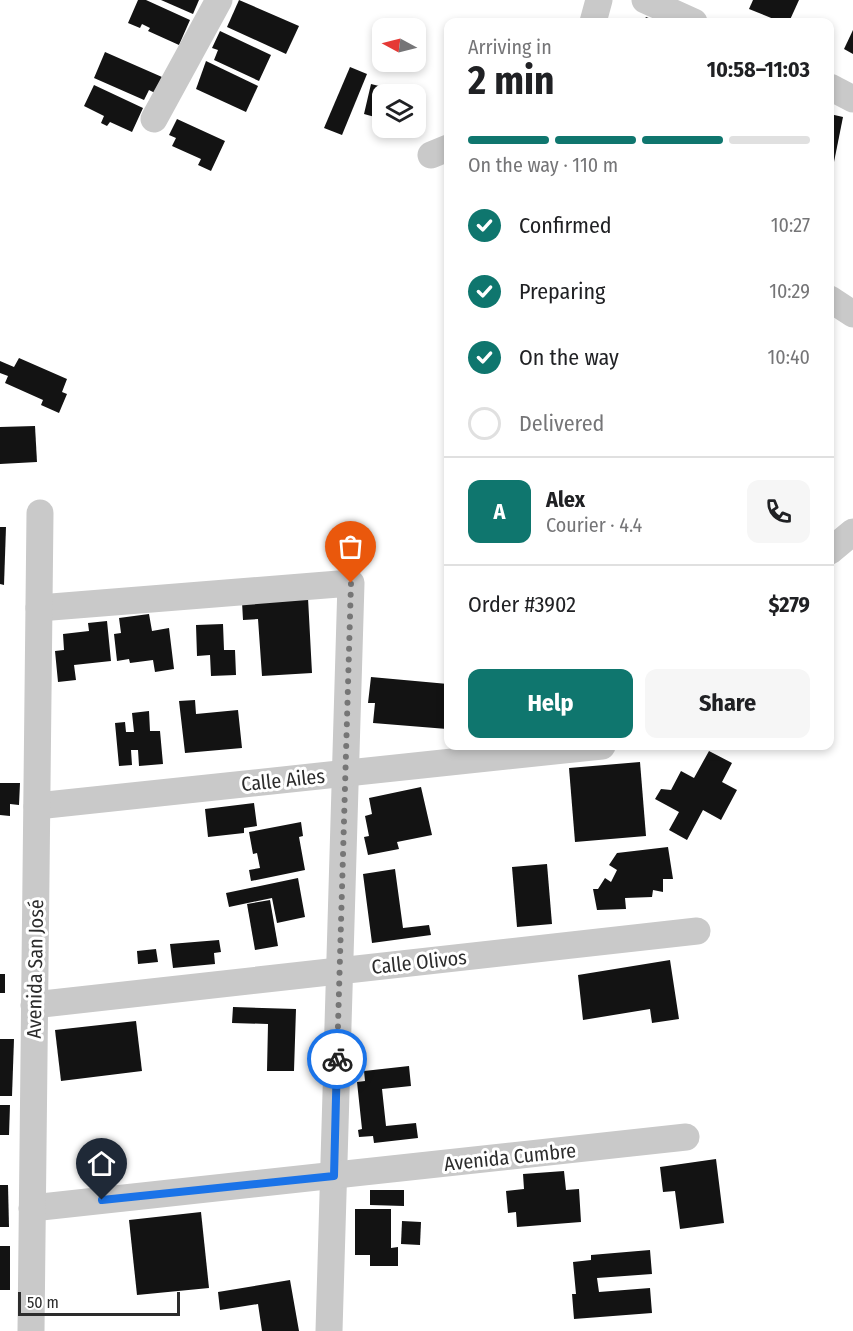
<!DOCTYPE html>
<html lang="en">
<head>
<meta charset="utf-8">
<style>
  :root { --surface:#fff; --page:#f6f6f6; --text:#202124; --muted:#757577; --line:#e0e0e0; --accent:#0f766e }
  body { margin:0; font-family:"Fira Sans Condensed",sans-serif; background:var(--page); color:var(--text); height:100vh; display:flex; flex-direction:column; font-size:22px; white-space:nowrap }
  * { box-sizing:border-box; margin:0 }
  p { font-size:20px; color:var(--muted) }
  .icon { flex:none; width:33px; height:33px; fill:none; stroke:currentColor; stroke-width:2; stroke-linecap:round; stroke-linejoin:round }
  .map { position:relative; flex:1; overflow:hidden }
  .details { position:absolute; left:444px; top:18px; width:390px; height:732px; display:flex; flex-direction:column; background:var(--surface); border-radius:12px; box-shadow:0 3px 9px #0003 }
  .details>* { flex:none }
  .needle { width:39px; rotate:277deg }
  .tools { position:absolute; left:372px; top:18px; display:grid; gap:12px }
  .tools a { display:grid; place-items:center; width:54px; height:54px; border-radius:12px; background:var(--surface); box-shadow:0 3px 9px #0003; font-size:30px }
  .scale { position:absolute; left:18px; bottom:15px; width:162px; box-sizing:border-box; padding-left:6px; border:3px solid #2c2c2c; border-top:0; font-size:16px; line-height:21px; white-space:nowrap; color:#2c2c2c; -webkit-text-stroke:4px #fff; paint-order:stroke }
  .pin { position:absolute; display:grid; place-items:center; width:51px; height:51px; color:#fff; margin:-62px -26px; border-radius:50% 50% 50% 0; rotate:-45deg; box-shadow:0 0 6px #0007 }
  .pin .icon { rotate:45deg }
  .courier { position:absolute; display:grid; place-items:center; width:60px; height:60px; margin:-30px; border:4px solid #1a73e8; border-radius:50%; background:#fff; color:#222; box-shadow:0 2px 8px #0007 }
  .overview em { font-style:normal; font-weight:700 }
  .overview div { display:flex; flex-direction:column-reverse }
  .overview { display:flex; align-items:center; justify-content:space-between; height:102px; padding:0 24px }
  h1 { font-size:39px; font-weight:700; line-height:45px }
  .bar { display:grid; grid-template-columns:repeat(4,1fr); gap:9px 6px; align-content:center; height:72px; padding:0 24px }
  .bar i { height:8px; border-radius:4px; background:var(--line) }
  .bar .selected { background:var(--accent) }
  .bar p { grid-column:span 4 }
  .line { display:flex; align-items:center; gap:15px; padding:0 24px; border-top:2px solid var(--line) }
  .line div { flex:1 }
  .round { display:grid; place-items:center; flex:none; width:63px; height:63px; border-radius:12px; background:var(--page) }
  ol { padding:0 24px; list-style:none }
  li { display:flex; align-items:center; gap:18px; height:66px }
  li p { margin-inline-start:auto }
  li .icon { padding:6px; border-radius:50%; background:var(--accent); color:#fff; stroke-width:4 }
  li:last-child { color:var(--muted) }
  li i { width:33px; height:33px; border:3px solid var(--line); border-radius:50% }
  .cta { display:flex; gap:12px; margin-top:auto; padding:12px 24px }
  .cta a { flex:1; height:69px; border-radius:12px; background:var(--accent); color:#fff; font-size:24px; font-weight:700; line-height:69px; text-align:center }
  .cta a+a { background:var(--page); color:var(--text) }
  .map>svg:first-child { display:block }
  .building { fill:#131313 }
  .lines { fill:none; stroke-linecap:round; stroke-linejoin:round }
  .minor { stroke:#c9c9c9; stroke-width:27 }
  .done { stroke:#767676; stroke-width:6; stroke-dasharray:0 10.8 }
  .route { stroke:#1a73e8; stroke-width:8 }
  .labels { text-anchor:middle; dominant-baseline:central; stroke-width:6; stroke-linejoin:round; paint-order:stroke }
  .street-label { font-size:20px; fill:#2c2c2c; stroke:#fff }
</style>
</head>
<body>
<div class="map">
<svg width="853" height="1331" viewBox="0 0 853 1331">
  <rect width="100%" height="100%" fill="#fff"/>
  <g class="building">
    <path d="M138,0h8l44,20 -11,25 -31,-14 2,-3 -8,-4 -2,4 -12,-5z"/>
    <path d="M161,0h38l-6,14z"/>
    <path d="M239,0l60,26 -13,28 -59,-27z"/>
    <path d="M753,0h46l-10,22h-8l-32,-13z"/>
    <path d="M646,17l13,5h-16z"/>
    <path d="M853,30v24l-9,-5z"/>
    <path d="M220,31l51,24 -12,26 -45,-21 4,-10 -6,-2z"/>
    <path d="M105,52l57,25 -7,16 -6,-3 -5,10 -50,-22z"/>
    <path d="M206,61l52,25 -12,26 -50,-23z"/>
    <path d="M350,67l17,7 -25,61 -18,-7z"/>
    <path d="M371,84l20,5 -1,5h-8v25l-18,-5z"/>
    <path d="M94,85l49,23 -11,24 -22,-10 -3,4 -6,-3 3,-7 -20,-10z"/>
    <path d="M830,114l13,3 -12,60h-1z"/>
    <path d="M177,119l48,22 -14,30 -13,-6 3,-6 -29,-13 4,-8 -7,-3z"/>
    <path d="M19,358l48,21 -5,13 5,2 -8,19 -18,-8 2,-5 -38,-17 3,-7 -8,-3v-12l14,6z"/>
    <path d="M35,426l2,36 -37,2v-37z"/>
    <path d="M0,527h6l-2,58 -4,-1z"/>
    <path d="M308,598l4,75 -50,3 -4,-57 -15,1 -1,-18z"/>
    <path d="M149,614l3,17 17,-3 5,41 -19,3 -2,-12 -23,3 -1,-4 -12,2 -3,-27 7,-1 -2,-15z"/>
    <path d="M107,621l4,40 -37,4 2,15 -18,2 -3,-31 9,-1 -1,-16 26,-3 -1,-8z"/>
    <path d="M223,624l1,26h11l1,25 -25,1 -1,-21 -13,1 -1,-31z"/>
    <path d="M371,677l77,7 -1,45 -74,-6 2,-20h-7z"/>
    <path d="M195,700l1,14 42,-4 4,38 -57,5 -6,-52z"/>
    <path d="M149,711l1,20h10l3,33 -24,2 -1,-16h-7l1,15 -13,1 -4,-43 10,-1 1,10h8l-2,-19z"/>
    <path d="M709,751l23,12 -10,19 15,8 -16,30 -18,-10 -16,30 -18,-10 10,-18 -24,-13 6,-10 10,1 10,-19 13,7z"/>
    <path d="M640,762l6,74 -71,6 -6,-74z"/>
    <path d="M0,783h20l-1,22 -9,-1v12l-10,-1z"/>
    <path d="M421,787l11,48 -35,7 2,7 -31,6 -4,-18 5,-1 -4,-20 7,-2 -3,-16z"/>
    <path d="M254,803l3,23 -13,2v5l-36,4 -3,-28z"/>
    <path d="M301,822l2,14 -4,1 6,33 -54,11 -2,-11 11,-2 -3,-15 -4,1 -4,-22z"/>
    <path d="M668,847l5,32h-10v13l-10,-2 -1,7 -27,1 1,11 -29,1 -4,-21h5l7,-11 6,4 6,-12 -8,-5 8,-12z"/>
    <path d="M547,864l5,60 -35,3 -5,-60z"/>
    <path d="M395,869l8,59 26,-3 2,10 -59,8 -9,-69z"/>
    <path d="M298,878l7,39 -28,6 -5,-25 -43,9 -3,-14z"/>
    <path d="M270,900l8,46 -23,4 -8,-46z"/>
    <path d="M219,940l2,12 -7,1 1,11 -42,4 -3,-24z"/>
    <path d="M156,949l2,13 -20,2 -1,-13z"/>
    <path d="M670,960l9,59 -27,4 -2,-14 -67,11 -5,-45z"/>
    <rect x="0" y="974" width="5" height="19"/>
    <path d="M233,1007l63,2 -2,62h-27l1,-47 -36,-1z"/>
    <path d="M136,1021l6,50 -81,10 -6,-51z"/>
    <path d="M0,1039h14l-2,57h-12z"/>
    <path d="M409,1066l2,20 -29,3 4,37 30,-3 2,15 -44,5 -1,-7 -14,1 -1,-7 4,-1 -5,-47 8,-1 -1,-10z"/>
    <path d="M0,1105h10l-1,30h-9z"/>
    <path d="M716,1159l8,64 -44,6 -5,-38 -12,1 -3,-25z"/>
    <path d="M564,1171l2,19 13,-1 2,33 -64,5 -1,-15 -8,1 -2,-22 18,-2 -1,-15z"/>
    <path d="M0,1185h8l1,42h-9z"/>
    <path d="M370,1190h34v16l-34,-1z"/>
    <path d="M355,1209h36v39l7,-1v19h-28v-11h-15z"/>
    <path d="M201,1212l8,76 -72,7 -8,-75z"/>
    <path d="M402,1221l19,1 -1,23 -19,-1z"/>
    <rect x="0" y="1246" width="10" height="44"/>
    <path d="M650,1250l2,24 -55,4 2,14 51,-4 2,25 -78,6 -2,-25h4l-3,-32 18,-2v-5z"/>
    <path d="M290,1280l9,51h-37l-4,-27 -38,6 -2,-18z"/>
  </g>
  <g class="lines">
    <g class="minor">
      <path d="M645,0l49,22"/>
      <path d="M593,22l6,-22"/>
      <path d="M830,87l23,12"/>
      <path d="M154,119l65,-119"/>
      <path d="M431,155l17,-7"/>
      <path d="M830,299l23,15"/>
      <path d="M830,551l23,-19"/>
      <path d="M39,608l312,-25 -22,748"/>
      <path d="M37,806l565,-60"/>
      <path d="M34,1005l663,-74"/>
      <path d="M32,1208l654,-71"/>
      <path d="M31,1331l9,-818"/>
    </g>
  </g>
  <g class="lines">
    <path class="done" d="M337,1059l14,-476"/>
    <path class="route" d="M102,1200l232,-24 3,-117"/>
  </g>
  <g class="labels">
    <g class="street-label">
      <text transform="translate(283 780) rotate(-6)">Calle Ailes</text>
      <text transform="translate(419 962) rotate(-6)">Calle Olivos</text>
      <text transform="translate(35 969) rotate(-89)">Avenida San José</text>
      <text transform="translate(510 1157) rotate(-6)">Avenida Cumbre</text>
    </g>
  </g>
</svg>
<div class="tools">
<a><svg class="needle" viewBox="-14 -14 28 28"><path d="M0-13l5 13h-10z" fill="#e53935"/><path d="M0 13l5-13h-10z" fill="#757577"/></svg></a>
<a><svg class="icon" aria-label="layers" viewBox="0 0 24 24"><path d="M12 4l9 5-9 5-9-5zM3 14l9 5 9-5"/></svg></a>
</div>
<div class="scale">50 m</div>
<div class="pin" style="left:351px;top:583px;background:#ea580c"><svg class="icon" aria-label="bag" viewBox="0 0 24 24"><path d="M5 8h14l-1 12H6zM9 8a3 3 0 0 1 6 0"/></svg></div>
<div class="pin" style="left:102px;top:1200px;background:#1f2937"><svg class="icon" aria-label="home" viewBox="0 0 24 24"><path d="M3 11l9-7 9 7M6 9v11h12V9"/></svg></div>
<div class="courier" style="left:337px;top:1059px"><svg class="icon" aria-label="bike" viewBox="0 0 24 24"><circle cx="6" cy="16" r="4"/><circle cx="18" cy="16" r="4"/><path d="M6 16l4-8h5l3 8M10 8l3 8H6M13 5h3"/></svg></div>
<section class="details">
<div class="overview"><div><h1>2 min</h1><p>Arriving in</p></div><em>10:58–11:03</em></div>
<div class="bar"><i class="selected"></i><i class="selected"></i><i class="selected"></i><i></i><p>On the way · 110 m</p></div>
<ol>
<li><svg class="icon" aria-label="check" viewBox="0 0 24 24"><path d="M5 12l5 5 9-10"/></svg>Confirmed<p>10:27</p></li>
<li><svg class="icon" aria-label="check" viewBox="0 0 24 24"><path d="M5 12l5 5 9-10"/></svg>Preparing<p>10:29</p></li>
<li><svg class="icon" aria-label="check" viewBox="0 0 24 24"><path d="M5 12l5 5 9-10"/></svg>On the way<p>10:40</p></li>
<li><i></i>Delivered</li>
</ol>
<div class="line" style="height:108px"><b class="round" style="background:var(--accent);color:#fff">A</b><div><b>Alex</b><p>Courier · 4.4</p></div><a class="round"><svg class="icon" aria-label="phone" viewBox="0 0 24 24"><path d="M5 4h4l2 5-3 2q2 4 5 5l2-3 5 2v4C11 20 4 13 5 4z"/></svg></a></div>
<div class="line" style="height:78px"><div>Order #3902</div><b>$279</b></div>
<div class="cta"><a>Help</a><a>Share</a></div>
</section>
</div>
</body>
</html>
